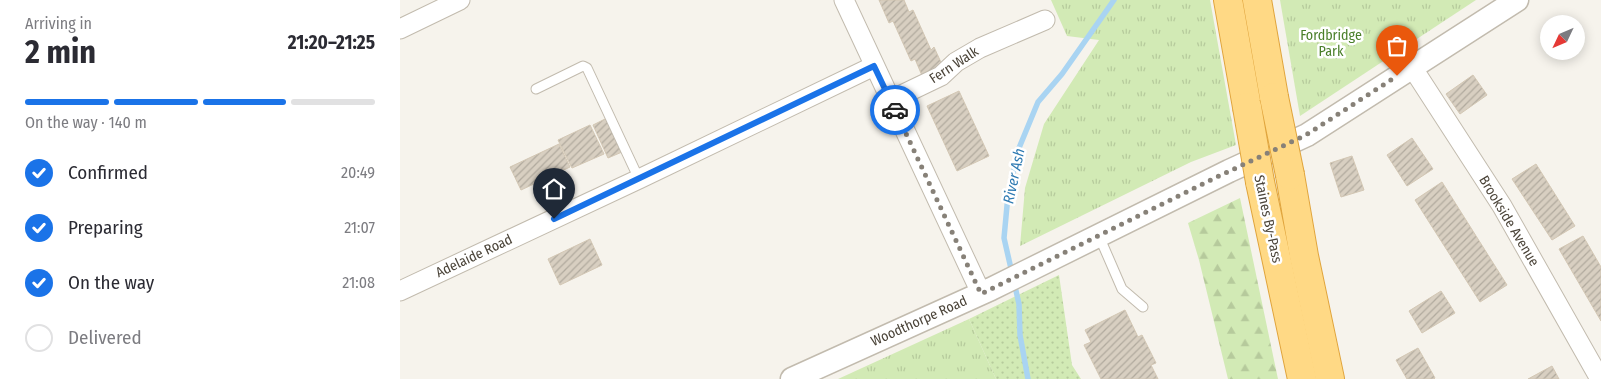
<!DOCTYPE html>
<html lang="en">
<head>
<meta charset="utf-8">
<style>
  :root { --surface:#fff; --page:#f2f2f3; --text:#2b2b33; --muted:#7c7c81; --line:#e1e1e2; --accent:#1a73e8 }
  body { margin:0; font-family:"Fira Sans Condensed",sans-serif; background:var(--page); color:var(--text); height:100vh; display:flex; flex-direction:column; font-size:19px; white-space:nowrap }
  * { box-sizing:border-box; margin:0 }
  p { font-size:16px; color:var(--muted) }
  .icon { flex:none; width:28px; height:28px; fill:none; stroke:currentColor; stroke-width:2; stroke-linecap:round; stroke-linejoin:round }
  .map { position:relative; flex:1; overflow:hidden }
  .sheet { display:flex; flex-direction:column; background:var(--surface); width:400px }
  .sheet>* { flex:none }
  .needle { width:32px; rotate:226deg }
  .fabs { position:absolute; left:1140px; top:15px; display:grid; gap:10px }
  .fabs a { display:grid; place-items:center; width:45px; height:45px; border-radius:50%; background:var(--surface); box-shadow:0 2px 12px #0003; font-size:25px }
  .pin { position:absolute; display:grid; place-items:center; width:42px; height:42px; color:#fff; margin:-51px -21px; border-radius:50% 50% 50% 0; rotate:-45deg; box-shadow:0 0 5px #0007 }
  .pin .icon { rotate:45deg }
  .courier { position:absolute; display:grid; place-items:center; width:50px; height:50px; margin:-25px; border:4px solid #1a73e8; border-radius:50%; background:#fff; color:#222; box-shadow:0 1px 6px #0007 }
  .headline em { font-style:normal; font-weight:700 }
  .headline div { display:flex; flex-direction:column-reverse }
  .headline { display:flex; align-items:center; justify-content:space-between; height:85px; padding:0 25px }
  h1 { font-size:32px; font-weight:700; line-height:38px }
  .bar { display:grid; grid-template-columns:repeat(4,1fr); gap:8px 5px; align-content:center; height:60px; padding:0 25px }
  .bar i { height:6px; border-radius:4px; background:var(--line) }
  .bar .active { background:var(--accent) }
  .bar p { grid-column:span 4 }
  ol { padding:0 25px; list-style:none }
  li { display:flex; align-items:center; gap:15px; height:55px }
  li p { margin-inline-start:auto }
  li .icon { padding:5px; border-radius:50%; background:var(--accent); color:#fff; stroke-width:4 }
  li:last-child { color:var(--muted) }
  li i { width:28px; height:28px; border:2px solid var(--line); border-radius:50% }
  main { display:flex; flex:1; min-height:0 }
  .map>svg:first-child { display:block }
  .grass { fill:url(#grass-dots) }
  .forest { fill:url(#forest-firs) }
  .park { fill:url(#park-tufts) }
  .lines { fill:none; stroke-linecap:round; stroke-linejoin:round }
  .stream { stroke:#a9d4f2; stroke-width:5.5 }
  .building { fill:url(#building-hatch); stroke:#d3c7b4 }
  .service-casing { stroke:#c2bbae; stroke-width:11 }
  .minor-casing { stroke:#c2bbae; stroke-width:21 }
  .tertiary-casing { stroke:#c2bbae; stroke-width:25 }
  .trunk-casing { stroke:#e0a43c; stroke-width:30 }
  .service { stroke:#fff; stroke-width:9 }
  .minor { stroke:#fff; stroke-width:19 }
  .tertiary { stroke:#fff; stroke-width:22 }
  .trunk { stroke:#ffd985; stroke-width:28 }
  .trunk-bridge-casing { stroke:#e0a43c; stroke-width:30; stroke-linecap:butt }
  .trunk-bridge { stroke:#ffd985; stroke-width:28 }
  .done { stroke:#878178; stroke-width:5; stroke-dasharray:0 9 }
  .route { stroke:#1a73e8; stroke-width:6 }
  .labels { text-anchor:middle; dominant-baseline:central; stroke-width:5; stroke-linejoin:round; paint-order:stroke }
  .park-label { font-size:14px; fill:#4a7f2a; stroke:#fff }
  .street-label { font-size:14px; fill:#4b4439; stroke:#fff }
  .water-label { font-size:15px; font-style:italic; fill:#2e7ab2; stroke:#fff }
</style>
</head>
<body>
<main>
<section class="sheet">
<div class="headline"><div><h1>2 min</h1><p>Arriving in</p></div><em>21:20–21:25</em></div>
<div class="bar"><i class="active"></i><i class="active"></i><i class="active"></i><i></i><p>On the way · 140 m</p></div>
<ol>
<li><svg class="icon" aria-label="check" viewBox="0 0 24 24"><path d="M5 12l5 5 9-10"/></svg>Confirmed<p>20:49</p></li>
<li><svg class="icon" aria-label="check" viewBox="0 0 24 24"><path d="M5 12l5 5 9-10"/></svg>Preparing<p>21:07</p></li>
<li><svg class="icon" aria-label="check" viewBox="0 0 24 24"><path d="M5 12l5 5 9-10"/></svg>On the way<p>21:08</p></li>
<li><i></i>Delivered</li>
</ol>
</section>
<div class="map">
<svg width="1201" height="379" viewBox="0 0 1201 379">
  <defs>
    <pattern id="grass-dots" width="8" height="8" patternUnits="userSpaceOnUse" patternTransform="scale(1.25)"><rect width="8" height="8" fill="#d2eab5"/><path d="M2 2h.1M6 6h.1" fill="none" stroke="#b6ca9c" stroke-width="1.8" stroke-linecap="round"/></pattern>
    <pattern id="forest-firs" width="22" height="20" patternUnits="userSpaceOnUse" patternTransform="scale(1.25)"><rect width="22" height="20" fill="#d2eab5"/><path d="M5 1l3.5 6h-7zM16 11l3.5 6h-7z" fill="#b6ca9c"/></pattern>
    <pattern id="park-tufts" width="24" height="20" patternUnits="userSpaceOnUse" patternTransform="scale(1.25)"><rect width="24" height="20" fill="#d2eab5"/><path d="M3 7l-1-3M5 7V3M7 7l1-3M15 17l-1-3M17 17v-4M19 17l1-3" fill="none" stroke="#b6ca9c"/></pattern>
    <pattern id="building-hatch" width="6" height="6" patternUnits="userSpaceOnUse" patternTransform="scale(1.25)"><rect width="6" height="6" fill="#d8cfc1"/><path d="M-1 1l2-2M0 6l6-6M5 7l2-2" fill="none" stroke="#b1aa9e"/></pattern>
  </defs>
  <rect width="100%" height="100%" fill="#f6f3ec"/>
  <path class="grass" d="M659,275l13,90 9,14h-85l-27,-60z"/>
  <path class="forest" d="M840,198l38,181h-50l-29,-119 -11,-37z"/>
  <g class="park">
    <path d="M651,0h159l26,145 -45,17 -171,84 5,-58 19,-64 55,-84 -32,-4z"/>
    <path d="M880,0h196l-176,116z"/>
    <path d="M569,319l27,60h-158z"/>
  </g>
  <g class="lines">
    <g class="stream">
      <path d="M612,273l-8,-35 4,-43 11,-47 19,-46 24,-28 52,-74"/>
      <path d="M614,282l5,22 1,31 8,44"/>
    </g>
  </g>
  <g class="building">
    <path d="M479,0h25l5,12 4,-2 18,40 3,-3 10,22 -21,9 -8,-19 -4,2 -18,-40 -4,2z"/>
    <path d="M1073,75l14,20 -27,19 -14,-20z"/>
    <path d="M559,91l30,65 -32,15 -30,-65z"/>
    <path d="M207,118l15,34 -14,6 -15,-33z"/>
    <path d="M190,125l14,29 -32,14 -14,-28z"/>
    <path d="M1012,138l21,31 -26,17 -20,-31z"/>
    <path d="M159,144l11,23 -49,23 -11,-23z"/>
    <path d="M952,156l12,34 -23,7 -11,-34z"/>
    <path d="M1136,164l39,62 -23,14 -40,-61z"/>
    <path d="M1042,182l65,103 -27,17 -65,-102z"/>
    <path d="M1183,236l18,31v54l-42,-72z"/>
    <path d="M190,239l12,26 -42,20 -12,-26z"/>
    <path d="M1041,291l14,22 -33,20 -13,-22z"/>
    <path d="M725,310l13,27 4,-2 14,28 -5,2 7,14h-57l-17,-34 7,-3 -6,-12z"/>
    <path d="M1018,348l17,30 -1,1h-27l-11,-19z"/>
    <path d="M1152,366l7,13h-31z"/>
  </g>
  <g class="lines">
    <defs>
      <g id="service">
        <path d="M136,89l47,-23 4,2 52,111"/>
        <path d="M699,236l23,53 21,18"/>
      </g>
      <g id="minor">
        <path d="M444,0l137,293"/>
        <path d="M0,29l60,-29"/>
        <path d="M1012,67l90,139 98,173"/>
        <path d="M491,100l50,-24 15,-14 24,-14 65,-28"/>
        <path d="M0,291l239,-112 235,-113"/>
      </g>
      <path id="tertiary" d="M392,379l199,-90 238,-118 78,-36 210,-135"/>
      <g id="trunk">
        <path d="M828,0l19,107"/>
        <path d="M857,0l17,97"/>
        <path d="M890,175l14,81 26,123"/>
        <path d="M860,182l42,197"/>
      </g>
    </defs>
    <use href="#service" class="service-casing"/>
    <use href="#minor" class="minor-casing"/>
    <use href="#tertiary" class="tertiary-casing"/>
    <use href="#trunk" class="trunk-casing"/>
    <use href="#service" class="service"/>
    <use href="#minor" class="minor"/>
    <use href="#tertiary" class="tertiary"/>
    <use href="#trunk" class="trunk"/>
    <defs>
      <g id="trunk-bridge">
        <path d="M874,97l16,78"/>
        <path d="M847,107l13,75"/>
      </g>
    </defs>
    <use href="#trunk-bridge" class="trunk-bridge-casing"/>
    <use href="#trunk-bridge" class="trunk-bridge"/>
  </g>
  <g class="lines">
    <path class="done" d="M495,110l86,184 236,-117 89,-42 91,-59"/>
    <path class="route" d="M154,219l320,-153 21,44"/>
  </g>
  <g class="labels">
    <g class="park-label">
      <text x="931" y="35">Fordbridge<tspan x="931" dy="16">Park</tspan></text>
    </g>
    <g class="street-label">
      <text transform="translate(554 65) rotate(-33)">Fern Walk</text>
      <text transform="translate(868 219) rotate(78)">Staines By-Pass</text>
      <text transform="translate(1109 221) rotate(59)">Brookside Avenue</text>
      <text transform="translate(74 256) rotate(-25)">Adelaide Road</text>
      <text transform="translate(519 321) rotate(-24)">Woodthorpe Road</text>
    </g>
    <g class="water-label">
      <text transform="translate(614 176) rotate(-78)">River Ash</text>
    </g>
  </g>
</svg>
<div class="fabs">
<a><svg class="needle" viewBox="-14 -14 28 28"><path d="M0-13l5 13h-10z" fill="#e53935"/><path d="M0 13l5-13h-10z" fill="#7c7c81"/></svg></a>
</div>
<div class="pin" style="left:997px;top:76px;background:#ea580c"><svg class="icon" aria-label="bag" viewBox="0 0 24 24"><path d="M5 8h14l-1 12H6zM9 8a3 3 0 0 1 6 0"/></svg></div>
<div class="pin" style="left:154px;top:219px;background:#1f2937"><svg class="icon" aria-label="home" viewBox="0 0 24 24"><path d="M3 11l9-7 9 7M6 9v11h12V9"/></svg></div>
<div class="courier" style="left:495px;top:110px"><svg class="icon" aria-label="car" viewBox="0 0 24 24"><path d="M5 17H2v-5l4-1 3-4h7l3 4 3 1v5h-3M9 17h6M6 11h13"/><circle cx="7" cy="17" r="2"/><circle cx="17" cy="17" r="2"/></svg></div>
</div>
</main>
</body>
</html>
